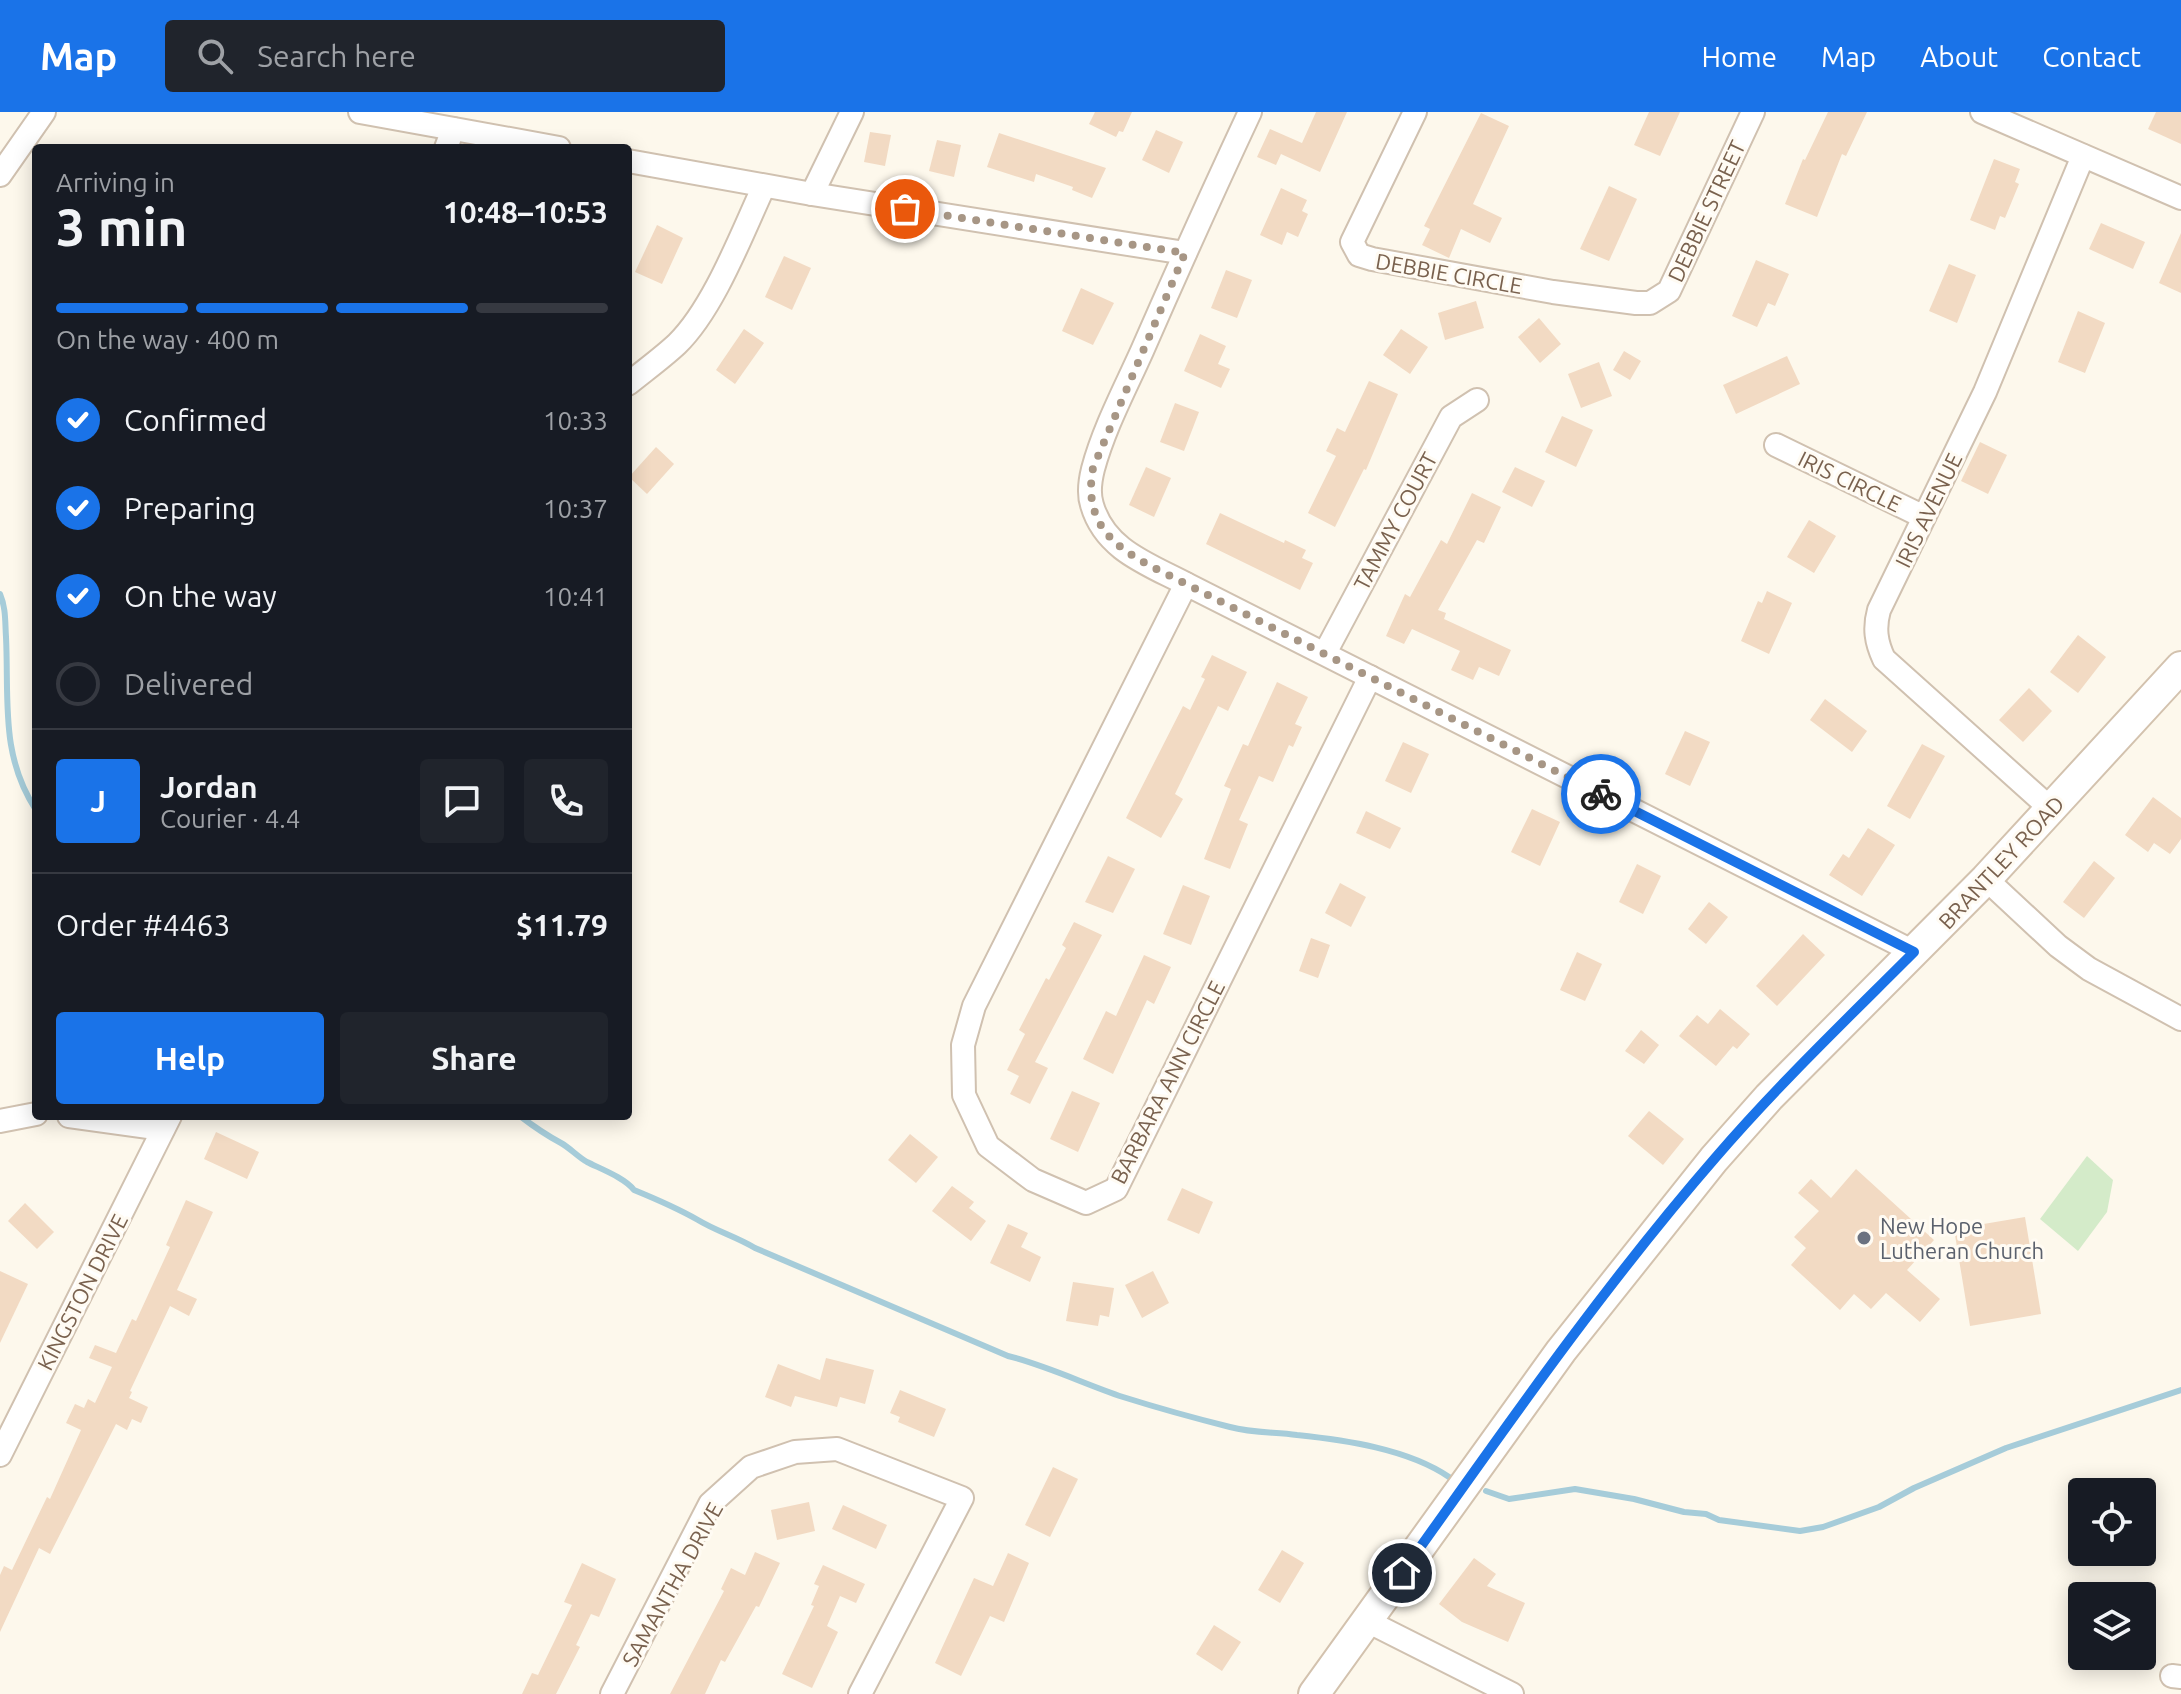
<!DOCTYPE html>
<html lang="en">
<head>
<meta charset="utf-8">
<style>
  :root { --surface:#171b24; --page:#20242c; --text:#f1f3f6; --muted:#9ea1a6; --line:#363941; --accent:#1a73e8 }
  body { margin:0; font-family:Ubuntu,sans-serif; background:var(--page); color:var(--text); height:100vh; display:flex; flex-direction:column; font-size:30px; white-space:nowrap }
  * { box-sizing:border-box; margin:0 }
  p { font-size:26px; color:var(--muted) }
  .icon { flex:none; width:44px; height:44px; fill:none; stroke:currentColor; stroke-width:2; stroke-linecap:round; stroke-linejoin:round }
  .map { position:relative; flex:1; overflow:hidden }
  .details { position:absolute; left:32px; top:32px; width:600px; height:976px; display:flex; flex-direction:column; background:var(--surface); border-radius:8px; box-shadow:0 4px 20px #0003 }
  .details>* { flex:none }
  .controls { position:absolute; left:2068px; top:1366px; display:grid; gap:16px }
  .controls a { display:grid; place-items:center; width:88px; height:88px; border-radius:8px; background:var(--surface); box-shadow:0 4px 20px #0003; font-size:40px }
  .pin { position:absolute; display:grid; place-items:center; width:68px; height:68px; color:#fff; margin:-34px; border:4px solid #fff; border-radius:50%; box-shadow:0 2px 8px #0007 }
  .courier { position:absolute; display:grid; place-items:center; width:80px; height:80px; margin:-40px; border:6px solid #1a73e8; border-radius:50%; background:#fff; color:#222; box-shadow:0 2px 10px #0007 }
  .summary em { font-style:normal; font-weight:600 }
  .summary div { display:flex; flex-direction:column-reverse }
  .summary { display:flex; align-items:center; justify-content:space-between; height:136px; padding:0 24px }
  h1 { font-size:52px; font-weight:600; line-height:60px }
  .bar { display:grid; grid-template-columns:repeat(4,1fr); gap:12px 8px; align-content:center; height:96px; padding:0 24px }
  .bar i { height:10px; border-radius:6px; background:var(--line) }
  .bar .current { background:var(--accent) }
  .bar p { grid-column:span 4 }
  .line { display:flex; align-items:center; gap:20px; padding:0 24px; border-top:2px solid var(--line) }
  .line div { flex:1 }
  .round { display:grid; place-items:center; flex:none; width:84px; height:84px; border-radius:8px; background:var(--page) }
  ol { padding:0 24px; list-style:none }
  li { display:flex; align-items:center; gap:24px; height:88px }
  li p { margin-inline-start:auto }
  li .icon { padding:8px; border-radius:50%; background:var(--accent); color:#fff; stroke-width:4 }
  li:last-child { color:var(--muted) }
  li i { width:44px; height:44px; border:4px solid var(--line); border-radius:50% }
  .primary-button { display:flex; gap:16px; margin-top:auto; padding:16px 24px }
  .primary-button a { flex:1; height:92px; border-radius:8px; background:var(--accent); color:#fff; font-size:32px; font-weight:600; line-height:92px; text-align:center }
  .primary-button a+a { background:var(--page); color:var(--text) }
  header { display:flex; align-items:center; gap:48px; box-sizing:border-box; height:112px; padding:0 40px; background:var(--accent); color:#fff }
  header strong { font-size:38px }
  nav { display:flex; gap:44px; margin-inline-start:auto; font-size:28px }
  .search { width:560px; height:72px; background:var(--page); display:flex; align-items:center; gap:20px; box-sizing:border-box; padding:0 28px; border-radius:8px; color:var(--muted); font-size:30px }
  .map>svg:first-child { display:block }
  .green { fill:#d4ebc9 }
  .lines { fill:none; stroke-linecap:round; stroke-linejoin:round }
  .stream { stroke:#a6ccd9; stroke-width:6 }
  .building { fill:#f2dac3 }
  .street-casing { stroke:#d0c1b0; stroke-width:26 }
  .secondary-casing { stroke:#d3c2ae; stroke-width:34 }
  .street { stroke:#fff; stroke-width:22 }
  .secondary { stroke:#fff; stroke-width:30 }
  .done { stroke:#a79685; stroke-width:8; stroke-dasharray:0 14.4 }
  .route { stroke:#1a73e8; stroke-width:10 }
  .worship-dot { fill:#6b7280; stroke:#fffbf3; stroke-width:3 }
  .labels { text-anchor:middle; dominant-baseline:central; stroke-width:6; stroke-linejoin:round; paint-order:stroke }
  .street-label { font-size:22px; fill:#79614e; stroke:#fffbf3 }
  .worship-label { font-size:22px; fill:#5b616d; stroke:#fffbf3; text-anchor:start }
</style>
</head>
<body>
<header>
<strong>Map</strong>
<div class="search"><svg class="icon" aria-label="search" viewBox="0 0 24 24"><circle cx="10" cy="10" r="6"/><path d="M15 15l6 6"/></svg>Search here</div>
<nav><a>Home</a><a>Map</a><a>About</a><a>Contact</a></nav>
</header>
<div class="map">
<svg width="2181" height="1582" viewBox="0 0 2181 1582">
  <rect width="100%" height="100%" fill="#fdf8ec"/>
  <path class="green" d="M2087,1044l26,24 -6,32 -29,39 -38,-32z"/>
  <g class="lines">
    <g class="stream">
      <path d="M0,482c6,14 5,28 6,43 3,63 -6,118 30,173"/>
      <path d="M520,1004c13,10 26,19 41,27 9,5 17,14 26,19 14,7 38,16 47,28 22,9 43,18 64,30 18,11 39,17 57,28l253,108c40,10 76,28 115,41 35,11 71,21 107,30 22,6 44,5 67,8 48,5 111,14 152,42"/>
      <path d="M1486,1379l23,8 66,-10 59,10 50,13 22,2 13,6 81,11 23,-4 56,-20 35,-19 92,-40 175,-58"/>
    </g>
  </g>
  <g class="building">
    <path d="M1095,0h37l-9,20 -4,-1 -3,6 -27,-13z"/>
    <path d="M1316,0h31l-27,60 -39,-18 -5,11 -19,-8 13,-28 32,14z"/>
    <path d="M1649,0h31l-20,44 -26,-11z"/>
    <path d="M1828,0h39l-21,44 -4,-2 -25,63 -32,-13 18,-45 2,1z"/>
    <path d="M2156,0h25v32l-33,-15z"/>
    <path d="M1481,1l28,13 -36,78 29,14 -12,25 -29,-14 -12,29 -27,-13 8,-16 -6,-3z"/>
    <path d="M1156,18l27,12 -14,31 -27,-13z"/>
    <path d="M870,20l21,3 -6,31 -21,-4z"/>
    <path d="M999,21l107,35 -14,30 -20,-8 1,-3 -37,-13 -2,8 -47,-15z"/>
    <path d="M937,28l24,5 -7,32 -25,-6z"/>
    <path d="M1994,47l26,10 -5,13 4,2 -14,34 -5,-2 -5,14 -25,-10z"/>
    <path d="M1609,74l28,13 -28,62 -29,-12z"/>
    <path d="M1281,76l26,12 -5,11 6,3 -10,23 -11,-5 -5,13 -22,-10z"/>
    <path d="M2101,111l44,19 -12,27 -44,-20z"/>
    <path d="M657,113l26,13 -21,46 -27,-12z"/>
    <path d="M2181,121v60l-22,-10z"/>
    <path d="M784,144l27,12 -19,42 -27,-13z"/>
    <path d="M1756,148l33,14 -14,32 -7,-3 -11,24 -25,-11z"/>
    <path d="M1949,152l27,11 -19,48 -28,-12z"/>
    <path d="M1226,158l26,10 -15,38 -26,-10z"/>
    <path d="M1081,176l33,15 -21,42 -31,-14z"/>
    <path d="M1476,189l8,27 -39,12 -7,-27z"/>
    <path d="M2078,199l27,12 -20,50 -27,-11z"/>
    <path d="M1539,206l22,26 -21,19 -22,-26z"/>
    <path d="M744,217l20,14 -29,41 -19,-14z"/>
    <path d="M1401,217l27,18 -18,27 -27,-19z"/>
    <path d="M1200,222l26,12 -8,18 12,5 -9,19 -37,-17z"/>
    <path d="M1624,239l17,10 -11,19 -17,-10z"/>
    <path d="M1787,244l13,28 -64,30 -13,-29z"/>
    <path d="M1599,250l13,34 -31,12 -13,-34z"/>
    <path d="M1369,269l29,13 -32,76 -2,-1 -29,58 -27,-14 28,-57 -10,-5 11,-23 8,4z"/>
    <path d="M1175,291l24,9 -15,39 -24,-9z"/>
    <path d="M1562,304l31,14 -17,37 -31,-15z"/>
    <path d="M1980,330l27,13 -19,39 -27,-13z"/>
    <path d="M656,335l18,17 -27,30 -18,-17z"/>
    <path d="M1146,355l25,11 -17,39 -25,-12z"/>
    <path d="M1515,355l30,14 -13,26 -30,-15z"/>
    <path d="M1472,381l29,14 -17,36 -7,-3 -39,70 8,3 -2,6 67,31 -12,26 -20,-9 -6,13 -22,-10 9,-19 -48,-22 -8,15 -18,-8 19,-42 5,3 31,-57 6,4z"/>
    <path d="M1220,401l64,30 1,-3 21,10 -4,8 11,5 -13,27 -94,-46z"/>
    <path d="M1809,408l27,16 -22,37 -27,-16z"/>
    <path d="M1767,479l25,12 -23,51 -28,-13 17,-40 4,2z"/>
    <path d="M2078,523l28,22 -28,36 -28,-21z"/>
    <path d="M1212,543l35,17 -19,39 -10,-5 -43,88 8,5 -22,39 -35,-20 57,-112 7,4 15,-31 -4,-2z"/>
    <path d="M1277,570l31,15 -13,27 7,3 -9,20 -4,-2 -16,37 -14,-6 -20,44 9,4 -18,45 -26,-10 27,-70 -7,-3 19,-42 5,2z"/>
    <path d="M2029,576l23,23 -29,31 -24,-22z"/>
    <path d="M1825,587l42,32 -15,21 -42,-32z"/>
    <path d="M1685,619l25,11 -20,44 -25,-12z"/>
    <path d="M1403,630l26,12 -18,39 -26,-12z"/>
    <path d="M1922,632l23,12 -35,63 -23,-13z"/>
    <path d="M2153,685l28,21v21l-11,15 -16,-11 -6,9 -23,-17z"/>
    <path d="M1532,697l28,13 -20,44 -29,-14z"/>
    <path d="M1366,699l35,17 -11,21 -34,-16z"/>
    <path d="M1868,716l27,17 -33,51 -33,-21 14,-21 6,4z"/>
    <path d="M1108,744l27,13 -22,44 -28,-11z"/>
    <path d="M2094,749l21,17 -31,40 -21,-16z"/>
    <path d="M1637,752l24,12 -18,38 -24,-12z"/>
    <path d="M1340,771l26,14 -15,30 -26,-14z"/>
    <path d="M1183,773l27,11 -19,49 -28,-11z"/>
    <path d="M1709,790l19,15 -22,27 -18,-15z"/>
    <path d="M1074,810l28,13 -67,127 13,6 -18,36 -20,-10 9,-18 -12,-6 18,-36 -6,-4 27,-52 3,2 17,-32 -4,-3z"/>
    <path d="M1803,822l22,21 -48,51 -21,-20z"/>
    <path d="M1311,826l19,7 -12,33 -19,-7z"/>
    <path d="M1577,840l25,12 -17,37 -25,-11z"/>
    <path d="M1144,843l27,12 -17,37 -7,-4 -34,74 -30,-15 23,-48 10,5z"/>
    <path d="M1720,897l30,25 -13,15 -4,-3 -17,20 -37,-30 18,-21 11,9z"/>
    <path d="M1641,918l18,15 -15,19 -19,-13z"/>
    <path d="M1072,979l28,12 -22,49 -28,-13z"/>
    <path d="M1649,999l35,28 -21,26 -35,-29z"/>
    <path d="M216,1020l43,20 -12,27 -43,-20z"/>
    <path d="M910,1022l28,23 -22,26 -28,-23z"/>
    <path d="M1856,1057l78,71 -27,30 33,29 -20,23 -34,-29 -15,16 -17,-15 -14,16 -49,-45 15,-17 -12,-11 25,-26 -21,-18 13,-14 20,19z"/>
    <path d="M952,1074l22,16 -5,6 17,13 -15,20 -39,-30z"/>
    <path d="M1182,1076l31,14 -14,32 -32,-14z"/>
    <path d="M186,1088l27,12 -36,78 20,9 -8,17 -19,-10 -40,85 2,1 -3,6 19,9 -7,16 -9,-4 -5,11 -11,-6 -66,130 -11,-6 -39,84v-57l4,-9 8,4 35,-73 3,2 31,-69 -15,-7 9,-19 9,4 4,-9 7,4 17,-36 -23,-9 6,-13 21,8 16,-34 4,2 34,-74 -4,-2z"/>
    <path d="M25,1091l29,29 -17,17 -29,-28z"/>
    <path d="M2025,1105l16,97 -71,12 -16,-97z"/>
    <path d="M1008,1112l20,9 -7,14 20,10 -11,25 -40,-19z"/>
    <path d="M0,1159l28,13 -28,59z"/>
    <path d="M1153,1159l16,32 -27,15 -17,-33z"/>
    <path d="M1073,1170l41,6 -5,29 -9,-2 -2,11 -32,-5z"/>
    <path d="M826,1246l48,12 -9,34 -25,-7 -3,10 -42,-11 -4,11 -26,-10 13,-33 42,16z"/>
    <path d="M900,1278l46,19 -12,28 -36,-15 2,-5 -10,-4z"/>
    <path d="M1053,1355l25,12 -28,58 -25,-12z"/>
    <path d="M809,1390l6,29 -38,9 -6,-30z"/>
    <path d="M843,1393l44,20 -11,24 -44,-20z"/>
    <path d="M1282,1438l22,13 -24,40 -22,-13z"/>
    <path d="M755,1440l25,11 -21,44 -3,-1 -31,56 -4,-2 -16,34h-35l54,-103 -3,-2 10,-21 14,7z"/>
    <path d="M1008,1441l21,10 -25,59 -14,-6 -29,60 -26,-13 39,-85 19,8z"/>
    <path d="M1474,1446l22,16 -9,12 38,17 -17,39 -46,-20 -23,-18z"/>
    <path d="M582,1451l34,16 -17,38 -8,-3 -15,31 4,2 -24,47h-34l10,-21 6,2 34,-70 -8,-3z"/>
    <path d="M823,1453l42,19 -9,19 -16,-7 -13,30 11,6 -26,56 -30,-14 32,-68 -3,-1 8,-19 -5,-2z"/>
    <path d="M1214,1513l27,17 -19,29 -26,-17z"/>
  </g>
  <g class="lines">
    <defs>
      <g id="street">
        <path d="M360,0l199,36"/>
        <path d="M1250,0c-37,79 -73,159 -108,239 -17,38 -38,77 -49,118 -3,12 -5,24 -1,36 13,45 56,59 94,79l728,368"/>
        <path d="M1415,0l-63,130 7,13 13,4 181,33 83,11h14l19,-12 84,-179"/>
        <path d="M1982,0l199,86"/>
        <path d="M446,36l7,-19"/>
        <path d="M628,49l184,33 373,59"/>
        <path d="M0,63l44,-63"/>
        <path d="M812,82l40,-82"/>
        <path d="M628,272c16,-13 34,-26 49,-40 37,-36 65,-111 87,-158"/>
        <path d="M1776,333l148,72"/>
        <path d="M1186,472l-212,422 -11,39 1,50 24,51 45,34 53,23 30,-14 254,-512"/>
        <path d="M1325,541l126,-236 26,-17"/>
        <path d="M2051,697l-167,-150c-8,-17 -10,-31 -5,-49l106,-218 98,-236"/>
        <path d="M1986,767l72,67 31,23 92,50"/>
        <path d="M69,1004l94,13"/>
        <path d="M0,1009l36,-7"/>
        <path d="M0,1343l170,-339"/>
        <path d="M1367,1509l145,73"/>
        <path d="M2172,1564l9,1"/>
        <path d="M612,1582l98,-190 41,-37 44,-15 42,-3 125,49 -102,196"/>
      </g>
      <path id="secondary" d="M1314,1582l247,-343 153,-192 55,-62 217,-218 195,-212"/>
    </defs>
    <use href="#street" class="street-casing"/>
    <use href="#secondary" class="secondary-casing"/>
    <use href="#street" class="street"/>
    <use href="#secondary" class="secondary"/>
  </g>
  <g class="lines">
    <path class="done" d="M905,97l280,44 -92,215c-13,70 41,89 93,116l415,210"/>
    <path class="route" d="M1402,1461c101,-142 200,-285 314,-416 62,-72 131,-138 198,-205l-313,-158"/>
  </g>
  <circle class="worship-dot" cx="1864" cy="1126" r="8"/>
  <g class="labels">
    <g class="street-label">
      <text transform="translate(1706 99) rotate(-65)">DEBBIE STREET</text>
      <text transform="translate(1449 161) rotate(10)">DEBBIE CIRCLE</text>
      <text transform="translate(1850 369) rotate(26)">IRIS CIRCLE</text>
      <text transform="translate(1928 398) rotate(-64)">IRIS AVENUE</text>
      <text transform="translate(1395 409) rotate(-62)">TAMMY COURT</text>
      <text transform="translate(2001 750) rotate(-47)">BRANTLEY ROAD</text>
      <text transform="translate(1167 970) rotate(-63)">BARBARA ANN CIRCLE</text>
      <text transform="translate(82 1180) rotate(-63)">KINGSTON DRIVE</text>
      <text transform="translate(672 1472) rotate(-61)">SAMANTHA DRIVE</text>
    </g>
    <g class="worship-label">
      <text x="1880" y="1113">New Hope<tspan x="1880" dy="25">Lutheran Church</tspan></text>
    </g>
  </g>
</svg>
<div class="controls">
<a><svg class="icon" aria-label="locate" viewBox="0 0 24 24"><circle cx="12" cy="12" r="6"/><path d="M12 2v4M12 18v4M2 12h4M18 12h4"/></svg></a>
<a><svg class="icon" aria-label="layers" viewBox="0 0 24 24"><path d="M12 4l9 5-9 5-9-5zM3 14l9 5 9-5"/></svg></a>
</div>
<div class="pin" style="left:905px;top:97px;background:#ea580c"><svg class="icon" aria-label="bag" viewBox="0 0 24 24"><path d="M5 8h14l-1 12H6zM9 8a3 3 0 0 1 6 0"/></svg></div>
<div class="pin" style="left:1402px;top:1461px;background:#1f2937"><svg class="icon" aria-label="home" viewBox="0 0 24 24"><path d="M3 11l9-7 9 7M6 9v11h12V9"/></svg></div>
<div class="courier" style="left:1601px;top:682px"><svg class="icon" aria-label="bike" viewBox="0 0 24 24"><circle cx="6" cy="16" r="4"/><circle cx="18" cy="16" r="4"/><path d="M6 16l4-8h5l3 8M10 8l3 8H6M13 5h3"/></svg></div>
<section class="details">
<div class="summary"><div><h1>3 min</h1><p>Arriving in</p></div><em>10:48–10:53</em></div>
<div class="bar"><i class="current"></i><i class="current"></i><i class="current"></i><i></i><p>On the way · 400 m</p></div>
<ol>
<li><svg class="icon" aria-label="check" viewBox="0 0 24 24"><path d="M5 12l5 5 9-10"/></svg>Confirmed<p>10:33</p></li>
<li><svg class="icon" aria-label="check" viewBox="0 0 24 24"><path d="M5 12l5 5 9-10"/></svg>Preparing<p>10:37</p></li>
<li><svg class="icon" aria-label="check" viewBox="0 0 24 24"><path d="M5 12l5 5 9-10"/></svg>On the way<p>10:41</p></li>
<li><i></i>Delivered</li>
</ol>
<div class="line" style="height:144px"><b class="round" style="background:var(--accent);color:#fff">J</b><div><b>Jordan</b><p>Courier · 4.4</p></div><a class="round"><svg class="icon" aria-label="chat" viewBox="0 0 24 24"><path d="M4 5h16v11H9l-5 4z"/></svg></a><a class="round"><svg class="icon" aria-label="phone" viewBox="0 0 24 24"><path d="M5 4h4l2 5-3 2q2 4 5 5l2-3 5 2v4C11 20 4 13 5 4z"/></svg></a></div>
<div class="line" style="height:104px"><div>Order #4463</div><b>$11.79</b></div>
<div class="primary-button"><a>Help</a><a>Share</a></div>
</section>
</div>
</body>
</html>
